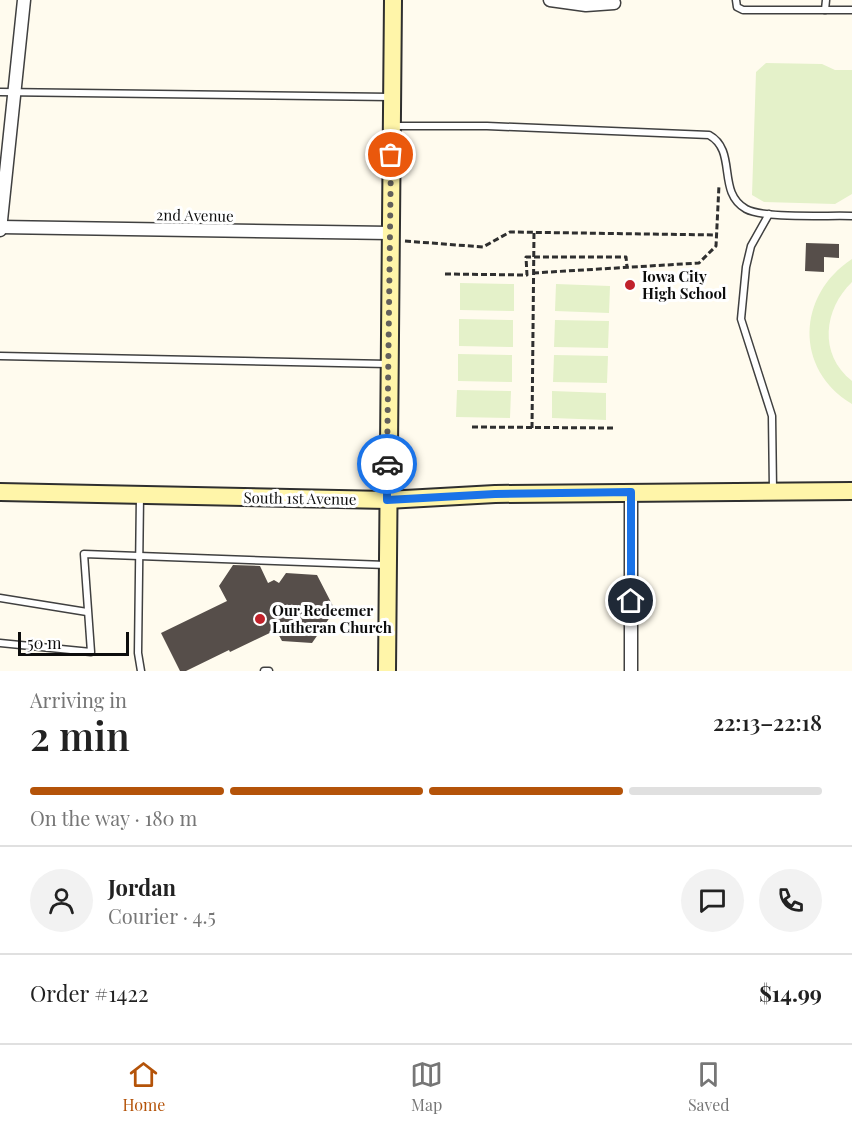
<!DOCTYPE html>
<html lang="en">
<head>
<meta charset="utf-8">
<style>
  :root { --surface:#fff; --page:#f2f2f2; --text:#222; --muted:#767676; --line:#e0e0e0; --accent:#b45309 }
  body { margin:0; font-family:"Playfair Display",serif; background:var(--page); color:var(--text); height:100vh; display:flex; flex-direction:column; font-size:22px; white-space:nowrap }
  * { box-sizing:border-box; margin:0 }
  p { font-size:20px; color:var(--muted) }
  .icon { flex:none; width:33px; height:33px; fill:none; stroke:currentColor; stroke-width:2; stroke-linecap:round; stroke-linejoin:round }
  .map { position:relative; height:671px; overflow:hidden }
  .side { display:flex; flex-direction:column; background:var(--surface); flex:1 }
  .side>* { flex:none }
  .scale { position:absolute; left:18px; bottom:15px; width:111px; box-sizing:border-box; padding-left:6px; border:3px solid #0d0d0d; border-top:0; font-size:16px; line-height:21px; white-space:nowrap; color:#0d0d0d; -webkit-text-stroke:4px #fff; paint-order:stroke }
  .pin { position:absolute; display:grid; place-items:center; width:51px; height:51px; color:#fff; margin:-26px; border:3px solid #fff; border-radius:50%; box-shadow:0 2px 6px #0007 }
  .courier { position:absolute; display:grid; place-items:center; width:60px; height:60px; margin:-30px; border:4px solid #1a73e8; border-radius:50%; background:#fff; color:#222; box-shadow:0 2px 8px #0007 }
  .summary em { font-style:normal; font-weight:600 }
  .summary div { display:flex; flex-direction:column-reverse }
  .summary { display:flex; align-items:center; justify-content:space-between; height:102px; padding:0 30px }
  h1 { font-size:39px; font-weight:600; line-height:45px }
  .bar { display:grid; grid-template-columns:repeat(4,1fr); gap:9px 6px; align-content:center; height:72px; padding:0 30px }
  .bar i { height:8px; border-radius:4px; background:var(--line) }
  .bar .selected { background:var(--accent) }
  .bar p { grid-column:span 4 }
  .line { display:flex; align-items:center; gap:15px; padding:0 30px; border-top:2px solid var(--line) }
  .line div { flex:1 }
  .round { display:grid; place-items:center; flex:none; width:63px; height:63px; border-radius:32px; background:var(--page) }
  .tabs { display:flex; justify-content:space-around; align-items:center; height:84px; border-top:2px solid var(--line); background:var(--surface); font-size:16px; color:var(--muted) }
  .tabs a { display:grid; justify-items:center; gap:3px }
  .tabs .selected { color:var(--accent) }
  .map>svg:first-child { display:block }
  .pitch { fill:#e4f1c9 }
  .building { fill:#564e4a }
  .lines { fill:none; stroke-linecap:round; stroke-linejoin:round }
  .lane-casing { stroke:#404040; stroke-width:9 }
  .street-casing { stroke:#404040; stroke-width:15 }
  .secondary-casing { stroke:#2f2f2f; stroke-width:20 }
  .path { stroke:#2f2f2f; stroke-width:3; stroke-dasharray:6 3; stroke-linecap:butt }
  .lane { stroke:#fff; stroke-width:6 }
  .street { stroke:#fff; stroke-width:12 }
  .secondary { stroke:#fff5a9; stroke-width:16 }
  .done { stroke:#62605c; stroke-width:6; stroke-dasharray:0 10.8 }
  .route { stroke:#1a73e8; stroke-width:8 }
  .poi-dot { fill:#c1222b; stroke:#fff; stroke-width:2 }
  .labels { text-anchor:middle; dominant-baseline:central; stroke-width:6; stroke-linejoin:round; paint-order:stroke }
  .street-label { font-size:15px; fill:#0d0d0d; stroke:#fff }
  .poi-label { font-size:15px; font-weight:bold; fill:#0d0d0d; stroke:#fff; text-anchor:start }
</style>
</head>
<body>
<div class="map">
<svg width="852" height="671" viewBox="0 0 852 671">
  <rect width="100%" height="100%" fill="#fffbee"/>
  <g class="pitch">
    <path d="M766,63l56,1 13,6h17v124l-17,10 -71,-2 -12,-7 4,-123z"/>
    <path d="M852,259v23c-28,27 -34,72 0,99v23c-58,-35 -55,-109 0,-145z"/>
    <path d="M460,283l54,1v27l-54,-1z"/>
    <path d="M556,284l54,2 -1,27 -54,-2z"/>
    <path d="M459,319l54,1v27l-54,-1z"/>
    <path d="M555,320l54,1 -1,27 -54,-1z"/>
    <path d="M458,354l54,1v27l-54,-1z"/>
    <path d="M554,355l54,1 -1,27 -54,-1z"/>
    <path d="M457,390l54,1 -1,27 -54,-1z"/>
    <path d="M552,391l54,2v27l-54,-2z"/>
  </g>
  <g class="building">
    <path d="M806,243l33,1v14l-15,-1v15l-19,-1z"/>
    <path d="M233,565l27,1 8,17 6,-3 5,3 7,-10 31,2 18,35 -23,33 -30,-2 -6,-11 -46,22 -1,-2 -43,21h-6l-19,-38 66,-32 -8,-15z"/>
  </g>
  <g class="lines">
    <defs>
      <g id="lane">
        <path d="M736,0l1,7 6,3h82l1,-10"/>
        <path d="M825,10h27"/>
        <path d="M0,92l391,5"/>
        <path d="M392,126h95l222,9c29,16 7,57 37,74 18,10 83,6 106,7"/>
        <path d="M769,214l-18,32 -5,21 -5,52 31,97 1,74"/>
        <path d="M0,356l388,8"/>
        <path d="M140,496l-2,157 3,18"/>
        <path d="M0,598l87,14"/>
        <path d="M0,643l91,9 -7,-98 302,11"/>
        <path d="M264,671h5"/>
      </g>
      <g id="street">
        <path d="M550,0l36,5 28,-2"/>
        <path d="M0,227l390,6"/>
        <path d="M0,230l24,-230"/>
        <path d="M631,492v179"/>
      </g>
      <g id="secondary">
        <path d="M0,492l387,8 108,-6 357,-3"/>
        <path d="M387,671l6,-671"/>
      </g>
    </defs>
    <use href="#lane" class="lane-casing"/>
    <use href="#street" class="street-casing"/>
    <use href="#secondary" class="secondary-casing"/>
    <g class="path">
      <path d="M405,241l78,6 27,-15 206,3"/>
      <path d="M533,273l166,-10 17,-17 3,-61"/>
      <path d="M445,274l82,1 -1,-18h100l1,10"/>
      <path d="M472,427l142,1"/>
      <path d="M532,428l2,-196"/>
    </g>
    <use href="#lane" class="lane"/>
    <use href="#street" class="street"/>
    <use href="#secondary" class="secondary"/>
  </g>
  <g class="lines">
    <path class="done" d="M387,464l4,-309"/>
    <path class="route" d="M387,464v36l108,-6 136,-2v109"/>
  </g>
  <g class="poi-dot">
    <circle cx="630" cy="285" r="6"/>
    <circle cx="260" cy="619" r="6"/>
  </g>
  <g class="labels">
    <g class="street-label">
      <text transform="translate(195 215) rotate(1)">2nd Avenue</text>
      <text transform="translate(300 498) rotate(1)">South 1st Avenue</text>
    </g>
    <g class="poi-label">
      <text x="642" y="276">Iowa City<tspan x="642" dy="17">High School</tspan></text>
      <text x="272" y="610">Our Redeemer<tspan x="272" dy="17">Lutheran Church</tspan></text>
    </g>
  </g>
</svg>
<div class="scale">50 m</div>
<div class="pin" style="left:391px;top:155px;background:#ea580c"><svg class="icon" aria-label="bag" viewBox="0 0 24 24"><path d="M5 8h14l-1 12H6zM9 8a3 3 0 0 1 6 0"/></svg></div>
<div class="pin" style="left:631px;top:601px;background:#1f2937"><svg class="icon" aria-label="home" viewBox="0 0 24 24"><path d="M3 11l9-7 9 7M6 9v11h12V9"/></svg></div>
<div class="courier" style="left:387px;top:464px"><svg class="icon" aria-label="car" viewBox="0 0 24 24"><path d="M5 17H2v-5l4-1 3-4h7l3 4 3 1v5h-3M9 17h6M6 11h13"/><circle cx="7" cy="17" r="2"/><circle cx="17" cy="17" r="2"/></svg></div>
</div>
<section class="side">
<div class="summary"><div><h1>2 min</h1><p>Arriving in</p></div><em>22:13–22:18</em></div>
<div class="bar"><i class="selected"></i><i class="selected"></i><i class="selected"></i><i></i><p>On the way · 180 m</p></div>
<div class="line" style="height:108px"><a class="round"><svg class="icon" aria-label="person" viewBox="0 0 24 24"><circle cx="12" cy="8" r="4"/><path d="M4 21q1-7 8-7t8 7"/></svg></a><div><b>Jordan</b><p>Courier · 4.5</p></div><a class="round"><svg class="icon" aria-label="chat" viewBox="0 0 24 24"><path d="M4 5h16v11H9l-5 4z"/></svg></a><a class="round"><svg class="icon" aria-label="phone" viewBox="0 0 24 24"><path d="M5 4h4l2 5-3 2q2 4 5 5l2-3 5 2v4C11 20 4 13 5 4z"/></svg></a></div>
<div class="line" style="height:78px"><div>Order #1422</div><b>$14.99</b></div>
</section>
<nav class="tabs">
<a class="selected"><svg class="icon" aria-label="home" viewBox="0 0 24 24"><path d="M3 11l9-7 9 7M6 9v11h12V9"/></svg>Home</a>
<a><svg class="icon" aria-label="map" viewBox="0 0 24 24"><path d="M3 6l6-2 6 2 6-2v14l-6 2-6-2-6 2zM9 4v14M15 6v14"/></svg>Map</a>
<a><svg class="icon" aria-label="saved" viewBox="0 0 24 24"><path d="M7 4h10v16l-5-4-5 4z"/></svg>Saved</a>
</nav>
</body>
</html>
